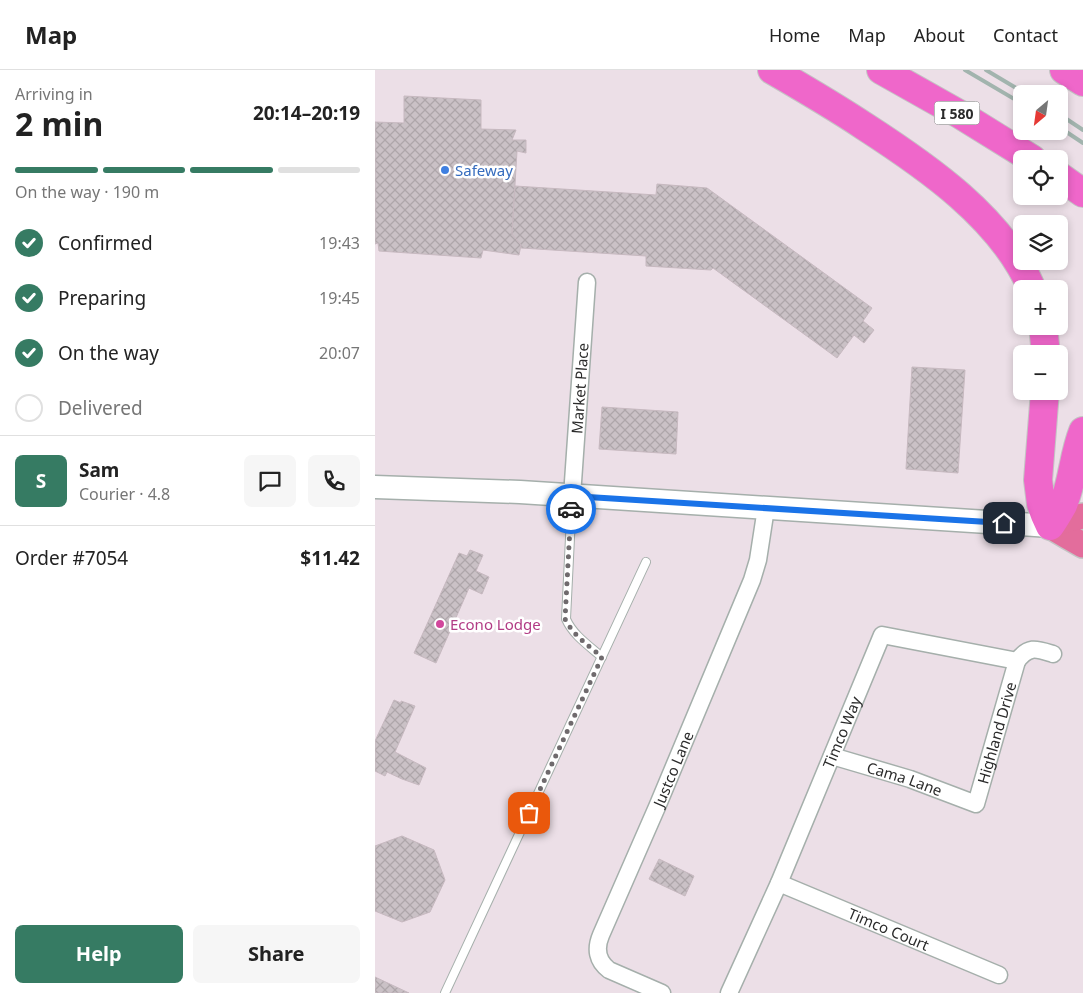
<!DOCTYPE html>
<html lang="en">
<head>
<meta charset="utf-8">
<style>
  :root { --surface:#fff; --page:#f6f6f6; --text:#222; --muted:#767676; --line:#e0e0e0; --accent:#367b63 }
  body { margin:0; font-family:"Noto Sans",sans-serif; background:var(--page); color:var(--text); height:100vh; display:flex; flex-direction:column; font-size:19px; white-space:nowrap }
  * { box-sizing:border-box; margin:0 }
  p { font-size:16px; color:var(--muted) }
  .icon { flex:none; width:28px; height:28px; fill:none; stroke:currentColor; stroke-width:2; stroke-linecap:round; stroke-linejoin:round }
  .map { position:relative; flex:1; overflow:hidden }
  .sheet { display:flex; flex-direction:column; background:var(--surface); width:375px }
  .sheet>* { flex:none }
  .needle { width:32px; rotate:209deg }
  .fabs { position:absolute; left:638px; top:15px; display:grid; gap:10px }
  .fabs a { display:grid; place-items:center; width:55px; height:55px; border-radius:8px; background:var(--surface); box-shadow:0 2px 8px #0003; font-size:25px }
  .pin { position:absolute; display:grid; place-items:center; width:42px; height:42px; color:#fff; margin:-21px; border-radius:10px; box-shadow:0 2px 8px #0006 }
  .courier { position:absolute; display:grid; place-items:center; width:50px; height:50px; margin:-25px; border:4px solid #1a73e8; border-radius:50%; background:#fff; color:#222; box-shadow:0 1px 6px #0007 }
  .head em { font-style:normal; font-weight:700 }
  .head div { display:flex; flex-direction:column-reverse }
  .head { display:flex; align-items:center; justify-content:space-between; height:85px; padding:0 15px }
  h1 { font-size:32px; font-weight:700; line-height:38px }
  .bar { display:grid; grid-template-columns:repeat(4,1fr); gap:8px 5px; align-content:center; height:60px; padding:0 15px }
  .bar i { height:6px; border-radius:4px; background:var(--line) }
  .bar .selected { background:var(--accent) }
  .bar p { grid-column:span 4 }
  .line { display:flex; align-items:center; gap:12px; padding:0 15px; border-top:1px solid var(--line) }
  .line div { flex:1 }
  .round { display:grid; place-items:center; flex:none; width:52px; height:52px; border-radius:8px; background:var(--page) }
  ol { padding:0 15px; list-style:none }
  li { display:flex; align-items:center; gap:15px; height:55px }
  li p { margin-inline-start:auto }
  li .icon { padding:5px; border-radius:50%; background:var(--accent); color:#fff; stroke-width:4 }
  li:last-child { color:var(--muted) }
  li i { width:28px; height:28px; border:2px solid var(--line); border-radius:50% }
  .cta { display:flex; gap:10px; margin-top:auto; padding:10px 15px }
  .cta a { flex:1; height:58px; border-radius:8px; background:var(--accent); color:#fff; font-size:20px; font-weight:700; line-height:58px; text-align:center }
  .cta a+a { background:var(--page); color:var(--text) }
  header { display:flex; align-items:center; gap:30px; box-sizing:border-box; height:70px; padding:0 25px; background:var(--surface); border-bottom:1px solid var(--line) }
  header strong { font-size:24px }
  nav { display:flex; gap:28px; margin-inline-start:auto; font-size:18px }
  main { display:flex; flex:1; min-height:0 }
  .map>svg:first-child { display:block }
  .building { fill:url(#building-cross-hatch); stroke:#c7b9c0 }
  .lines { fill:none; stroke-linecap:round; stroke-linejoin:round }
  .service-casing { stroke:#a5afab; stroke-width:10 }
  .minor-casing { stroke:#a5afab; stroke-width:19 }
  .secondary-casing { stroke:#a5afab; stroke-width:25 }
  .primary-casing { stroke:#c4c4c4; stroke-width:28 }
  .motorway-casing { stroke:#c4c4c4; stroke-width:30 }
  .service { stroke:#fff; stroke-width:8 }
  .minor { stroke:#fff; stroke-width:16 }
  .secondary { stroke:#fff; stroke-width:22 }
  .primary { stroke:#e36d9c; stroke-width:25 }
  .motorway { stroke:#ef67ca; stroke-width:28 }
  .rail { stroke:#a2b4ae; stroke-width:4 }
  .done { stroke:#6f6a6d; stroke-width:5; stroke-dasharray:0 9 }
  .route { stroke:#1a73e8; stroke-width:6 }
  .shop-dot { fill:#3f7fe0; stroke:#fff; stroke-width:2 }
  .hotel-dot { fill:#d1479c; stroke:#fff; stroke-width:2 }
  .labels { text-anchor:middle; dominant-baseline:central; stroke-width:5; stroke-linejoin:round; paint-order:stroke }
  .shield { fill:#fff; stroke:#6b6b6b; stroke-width:1 }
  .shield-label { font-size:14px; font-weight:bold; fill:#2b2b2b }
  .shop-label { font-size:15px; fill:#366cbe; stroke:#fff; text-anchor:start }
  .street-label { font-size:15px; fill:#2b2b2b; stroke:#fff }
  .hotel-label { font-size:15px; fill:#b23c85; stroke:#fff; text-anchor:start }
</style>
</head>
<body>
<header>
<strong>Map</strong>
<nav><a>Home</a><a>Map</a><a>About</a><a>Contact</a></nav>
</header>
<main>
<section class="sheet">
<div class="head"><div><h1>2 min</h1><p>Arriving in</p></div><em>20:14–20:19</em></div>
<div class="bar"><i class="selected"></i><i class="selected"></i><i class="selected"></i><i></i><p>On the way · 190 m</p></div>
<ol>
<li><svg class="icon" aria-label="check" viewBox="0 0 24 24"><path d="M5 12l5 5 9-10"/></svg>Confirmed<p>19:43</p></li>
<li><svg class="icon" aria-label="check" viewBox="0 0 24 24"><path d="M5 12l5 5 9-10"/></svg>Preparing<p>19:45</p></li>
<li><svg class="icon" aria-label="check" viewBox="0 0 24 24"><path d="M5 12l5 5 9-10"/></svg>On the way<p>20:07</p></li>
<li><i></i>Delivered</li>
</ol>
<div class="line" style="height:90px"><b class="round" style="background:var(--accent);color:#fff">S</b><div><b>Sam</b><p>Courier · 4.8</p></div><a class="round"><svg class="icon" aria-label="chat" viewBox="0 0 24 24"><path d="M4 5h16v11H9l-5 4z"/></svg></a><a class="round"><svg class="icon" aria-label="phone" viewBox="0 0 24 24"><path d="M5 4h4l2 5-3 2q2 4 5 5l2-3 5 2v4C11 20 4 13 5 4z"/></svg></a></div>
<div class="line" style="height:65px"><div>Order #7054</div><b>$11.42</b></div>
<div class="cta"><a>Help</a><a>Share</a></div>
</section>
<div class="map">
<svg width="708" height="923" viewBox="0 0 708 923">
  <defs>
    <pattern id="building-cross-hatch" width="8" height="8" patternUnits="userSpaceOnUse" patternTransform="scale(1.25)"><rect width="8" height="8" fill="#cac1c6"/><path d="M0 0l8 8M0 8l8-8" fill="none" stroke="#aea6aa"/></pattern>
  </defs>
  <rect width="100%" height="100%" fill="#ecdfe7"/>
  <g class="building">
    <path d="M29,26l77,4v29l35,1 -4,10h14v13l-9,-2 -5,83 9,11 -2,10 -36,-5 -2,8 -102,-7 -1,-8 -3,1v-122l29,1z"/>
    <path d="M282,114l50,4 165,120 -9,13 11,9 -10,13 -10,-8 -17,23 -124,-90 -2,2 -65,-4v-10l-125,-8v-3l-9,-11 3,-48 141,9z"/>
    <path d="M537,297l53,3 -7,103 -52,-4z"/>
    <path d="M227,337l76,5 -2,42 -77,-5z"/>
    <path d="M95,480l13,5 -7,16 13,6 -7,17 -13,-6 -33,75 -22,-10 45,-100 8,3z"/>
    <path d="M19,630l7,3v-2l14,5 -20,46 31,16 -7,17 -17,-6 -15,-7 -2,4 -10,-5v-30z"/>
    <path d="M27,766l32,14 11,30 -15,32 -28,10 -27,-11v-65z"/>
    <path d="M284,789l35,17 -9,20 -36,-17z"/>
    <path d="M0,907l34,16h-34z"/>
  </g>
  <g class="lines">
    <defs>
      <g id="service">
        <path d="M197,427l-6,122c7,16 22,26 36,38"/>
        <path d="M70,923l201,-431"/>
      </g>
      <g id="minor">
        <path id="s1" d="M197,426l15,-214"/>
        <path id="s2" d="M457,686l78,23 66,25 41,-143"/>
        <path id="s3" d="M404,813l220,92"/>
        <path id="s4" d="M287,923l-53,-23c-12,-9 -14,-21 -8,-35l56,-128 95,-227 6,-20 8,-52"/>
        <path id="s5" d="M354,923l50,-110 103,-248 135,26c12,-16 20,-12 36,-7"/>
      </g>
      <path id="secondary" d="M0,417l145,5 530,34"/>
      <g id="primary">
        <path d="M675,456l17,10 16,9"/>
        <path d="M675,456l15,-6 18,-4"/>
      </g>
      <g id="motorway">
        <path d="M397,0c31,18 62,36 92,56 62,40 138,92 168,163"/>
        <path d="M506,0l80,45 71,44"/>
        <path d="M689,0l19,12"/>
        <path d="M684,106l24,17"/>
        <path d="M668,256l3,28"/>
        <path d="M670,321l-7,89 3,24 4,11 5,11c5,-7 9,-14 13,-21 10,-24 10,-49 20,-74"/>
      </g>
    </defs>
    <use href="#service" class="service-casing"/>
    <use href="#minor" class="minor-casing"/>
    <use href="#secondary" class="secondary-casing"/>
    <use href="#primary" class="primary-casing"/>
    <use href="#motorway" class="motorway-casing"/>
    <use href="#service" class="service"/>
    <use href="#minor" class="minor"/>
    <use href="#secondary" class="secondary"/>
    <use href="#primary" class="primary"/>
    <use href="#motorway" class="motorway"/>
    <g class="rail">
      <path d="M590,0l56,33"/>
      <path d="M611,0l40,24"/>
      <path d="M684,44l24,16"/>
      <path d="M684,57l24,16"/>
    </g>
  </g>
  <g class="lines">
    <path class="done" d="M154,743l73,-156c-14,-12 -29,-22 -37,-38l6,-110"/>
    <path class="route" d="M196,439l1,-13 432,27"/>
  </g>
  <circle class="shop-dot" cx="70" cy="100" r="5"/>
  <circle class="hotel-dot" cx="65" cy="554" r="5"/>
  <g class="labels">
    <rect class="shield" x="559.5" y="31.5" width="45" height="23" rx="4"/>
    <g class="shield-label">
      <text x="582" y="43">I 580</text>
    </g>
    <g class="shop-label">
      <text x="80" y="100">Safeway</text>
    </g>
    <g class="street-label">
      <text stroke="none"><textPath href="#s1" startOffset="108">Market Place</textPath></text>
      <text stroke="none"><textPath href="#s5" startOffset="284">Timco Way</textPath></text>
      <text stroke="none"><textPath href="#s2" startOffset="226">Highland Drive</textPath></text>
      <text stroke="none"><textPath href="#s4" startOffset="278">Justco Lane</textPath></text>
      <text stroke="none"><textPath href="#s2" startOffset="76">Cama Lane</textPath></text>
      <text stroke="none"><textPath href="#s3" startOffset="119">Timco Court</textPath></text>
    </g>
    <g class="hotel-label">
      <text x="75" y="554">Econo Lodge</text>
    </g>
  </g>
</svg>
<div class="fabs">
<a><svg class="needle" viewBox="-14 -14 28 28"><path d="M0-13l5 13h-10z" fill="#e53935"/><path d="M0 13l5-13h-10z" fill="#767676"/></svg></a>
<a><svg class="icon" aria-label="locate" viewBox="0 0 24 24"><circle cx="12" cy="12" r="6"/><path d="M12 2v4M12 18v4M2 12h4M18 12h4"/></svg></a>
<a><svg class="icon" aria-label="layers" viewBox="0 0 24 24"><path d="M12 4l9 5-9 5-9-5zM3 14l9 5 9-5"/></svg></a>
<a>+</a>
<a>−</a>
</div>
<div class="pin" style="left:154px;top:743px;background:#ea580c"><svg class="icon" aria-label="bag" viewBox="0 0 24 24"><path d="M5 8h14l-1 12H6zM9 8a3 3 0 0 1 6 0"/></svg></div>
<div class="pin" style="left:629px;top:453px;background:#1f2937"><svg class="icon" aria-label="home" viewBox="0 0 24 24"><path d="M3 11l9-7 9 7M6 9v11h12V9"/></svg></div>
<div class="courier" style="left:196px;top:439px"><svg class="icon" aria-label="car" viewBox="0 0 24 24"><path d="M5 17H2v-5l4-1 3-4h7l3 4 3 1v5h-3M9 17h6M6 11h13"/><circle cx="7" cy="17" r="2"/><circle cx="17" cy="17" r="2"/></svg></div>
</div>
</main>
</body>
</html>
